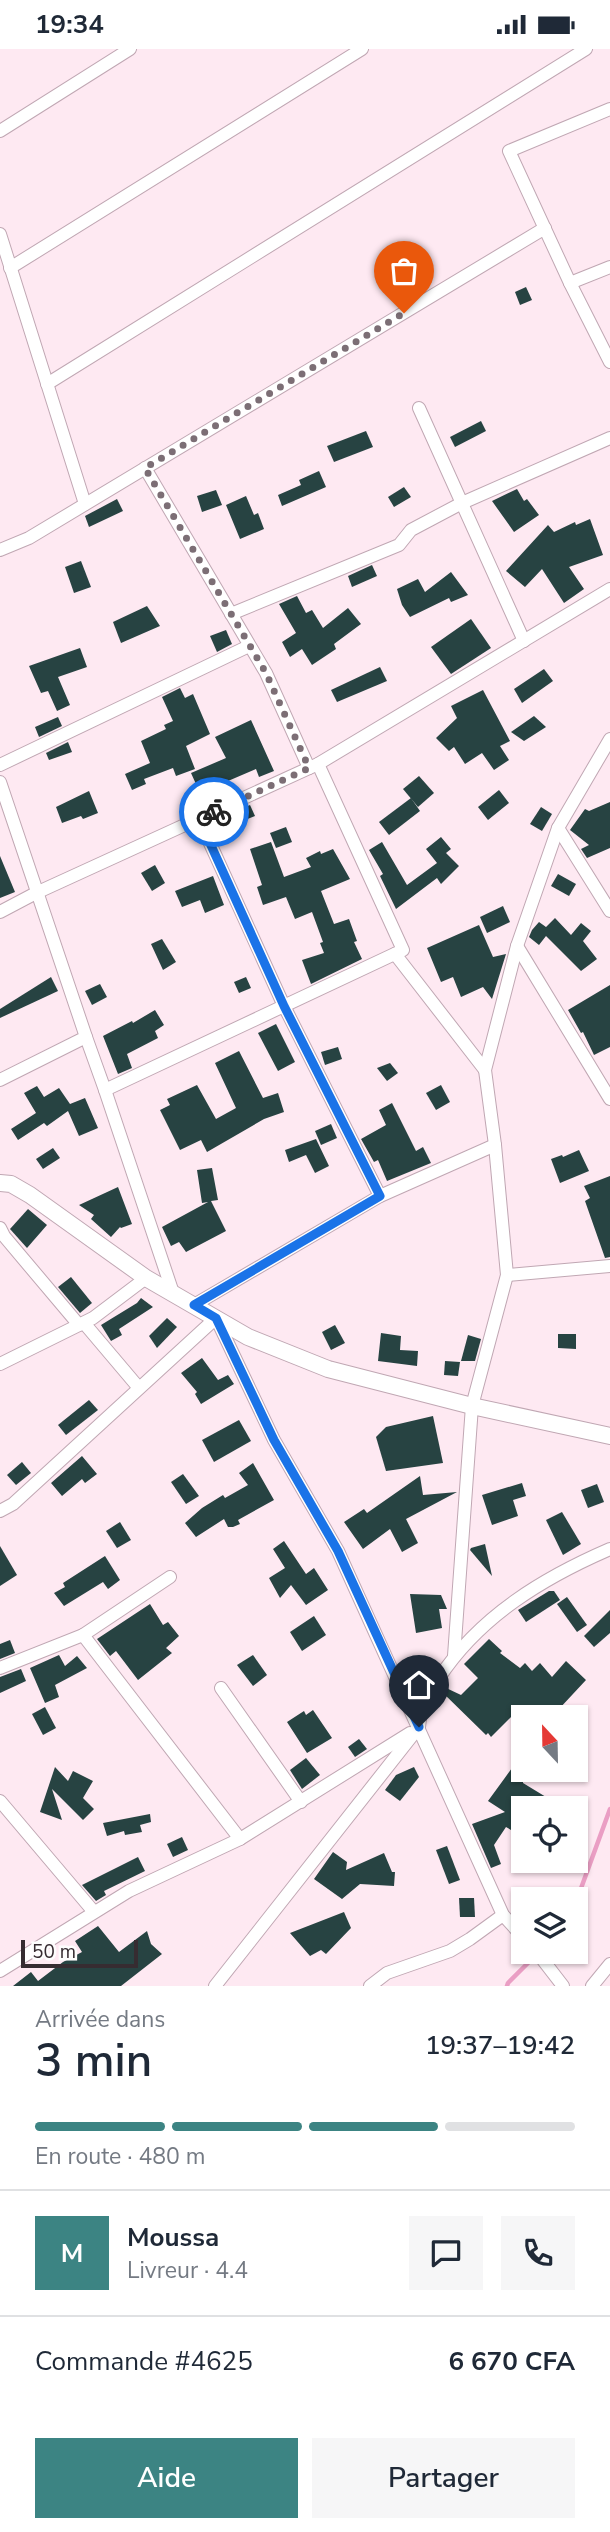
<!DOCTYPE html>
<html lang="fr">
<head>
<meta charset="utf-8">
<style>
  :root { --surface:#fff; --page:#f6f6f7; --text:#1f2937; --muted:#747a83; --line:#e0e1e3; --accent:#3c8483 }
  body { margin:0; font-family:"Nunito Sans",sans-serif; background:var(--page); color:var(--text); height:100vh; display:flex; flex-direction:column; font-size:26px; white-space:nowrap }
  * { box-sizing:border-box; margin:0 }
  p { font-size:23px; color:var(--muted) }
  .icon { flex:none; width:38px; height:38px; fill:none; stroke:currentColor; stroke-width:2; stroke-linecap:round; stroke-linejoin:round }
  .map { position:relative; height:1937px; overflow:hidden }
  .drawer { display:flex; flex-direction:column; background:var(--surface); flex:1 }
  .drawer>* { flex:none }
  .needle { width:46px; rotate:338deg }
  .tools { position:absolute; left:511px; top:1656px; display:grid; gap:14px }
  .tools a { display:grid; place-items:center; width:77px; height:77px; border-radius:0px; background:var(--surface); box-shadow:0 2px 5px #0004; font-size:35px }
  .scale { position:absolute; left:21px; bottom:18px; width:117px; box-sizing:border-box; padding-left:7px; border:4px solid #362c31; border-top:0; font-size:19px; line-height:24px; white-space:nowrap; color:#362c31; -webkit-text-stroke:5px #fdfdfd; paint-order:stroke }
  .pin { position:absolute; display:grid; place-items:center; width:60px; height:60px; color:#fff; margin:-72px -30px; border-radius:50% 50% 50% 0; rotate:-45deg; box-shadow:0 0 7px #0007 }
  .pin .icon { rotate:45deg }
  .courier { position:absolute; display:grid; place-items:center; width:70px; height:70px; margin:-35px; border:5px solid #1a73e8; border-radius:50%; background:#fff; color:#222; box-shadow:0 2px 9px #0007 }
  .overview em { font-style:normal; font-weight:600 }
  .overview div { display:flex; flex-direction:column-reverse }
  .overview { display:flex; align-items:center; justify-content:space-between; height:119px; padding:0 35px }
  h1 { font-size:46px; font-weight:600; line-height:52px }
  .bar { display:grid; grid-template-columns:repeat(4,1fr); gap:10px 7px; align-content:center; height:84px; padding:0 35px }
  .bar i { height:9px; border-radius:5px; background:var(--line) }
  .bar .active { background:var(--accent) }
  .bar p { grid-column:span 4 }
  .line { display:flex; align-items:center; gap:18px; padding:0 35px; border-top:2px solid var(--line) }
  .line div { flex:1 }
  .round { display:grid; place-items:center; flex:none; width:74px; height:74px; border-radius:0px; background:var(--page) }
  .primary-button { display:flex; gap:14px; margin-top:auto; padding:14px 35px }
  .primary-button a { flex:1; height:80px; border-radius:0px; background:var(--accent); color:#fff; font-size:28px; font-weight:600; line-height:80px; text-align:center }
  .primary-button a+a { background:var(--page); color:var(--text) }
  .status { display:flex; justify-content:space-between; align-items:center; height:49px; padding:0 35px; background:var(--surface); direction:ltr }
  .status svg { height:19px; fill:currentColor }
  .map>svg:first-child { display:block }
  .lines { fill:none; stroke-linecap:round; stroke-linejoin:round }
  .stream { stroke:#ea9ec4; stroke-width:4.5 }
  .building { fill:#274342 }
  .minor-casing { stroke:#c0a7b3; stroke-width:14 }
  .tertiary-casing { stroke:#c0a7b3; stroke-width:18 }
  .minor { stroke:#fff; stroke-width:12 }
  .tertiary { stroke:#fff; stroke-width:16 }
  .done { stroke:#7c6e75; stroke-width:7; stroke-dasharray:0 12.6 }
  .route { stroke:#1a73e8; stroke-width:9 }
</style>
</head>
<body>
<div class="status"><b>19:34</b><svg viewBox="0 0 49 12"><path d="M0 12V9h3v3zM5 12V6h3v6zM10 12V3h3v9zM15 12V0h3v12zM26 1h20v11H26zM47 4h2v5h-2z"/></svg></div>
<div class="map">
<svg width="610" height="1937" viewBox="0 0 610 1937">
  <rect width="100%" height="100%" fill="#fee9f2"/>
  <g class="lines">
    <g class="stream">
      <path d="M576,1853l34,-93"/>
      <path d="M507,1937l1,-3 29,-29"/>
    </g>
  </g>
  <g class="building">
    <path d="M526,238l6,13 -12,5 -5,-13z"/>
    <path d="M481,372l5,10 -31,16 -5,-10z"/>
    <path d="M366,382l7,16 -39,15 -7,-16z"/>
    <path d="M319,422l7,16 -44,19 -4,-11 23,-10 -2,-5z"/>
    <path d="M404,438l7,10 -17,10 -6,-10z"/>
    <path d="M517,440l7,12 3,-2 12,16 -25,17 -22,-31z"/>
    <path d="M216,441l6,15 -20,7 -5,-16z"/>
    <path d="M246,447l8,19 4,-2 6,16 -24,10 -14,-34z"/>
    <path d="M117,450l6,12 -34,16 -4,-11z"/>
    <path d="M590,470l13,36 -34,12 15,22 -20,14 -22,-34 -17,18 -19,-16 42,-46 6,7 21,-10 1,3z"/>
    <path d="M81,512l10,26 -17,6 -9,-26z"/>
    <path d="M372,516l5,11 -25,11 -4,-11z"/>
    <path d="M451,523l17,23 -17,7 -2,-4 -39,19 -8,-12 -5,-16 21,-10 7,13z"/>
    <path d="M297,547l9,17 6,-3 11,18 25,-20 13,16 -27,20 2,5 -24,16 -10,-16 -12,8 -8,-15 14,-9 -17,-29z"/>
    <path d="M147,557l13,20 -39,17 -8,-21z"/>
    <path d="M471,570l20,29 -40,26 -20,-27z"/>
    <path d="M226,581l6,14 -15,8 -7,-16z"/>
    <path d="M80,599l7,19 -29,10 12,28 -13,6 -9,-20 -7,2 -12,-27z"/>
    <path d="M380,618l7,14 -50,21 -6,-12z"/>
    <path d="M544,620l9,12 -31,22 -8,-14z"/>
    <path d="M180,639l5,10 8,-4 17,40 -24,12 9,23 -19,7 -3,-8 -29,11 2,5 -14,6 -7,-16 25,-11 -9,-22 25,-12 -2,-4 9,-4 -11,-24z"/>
    <path d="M483,641l27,51 -10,5 9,14 -15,10 -12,-17 -17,11 -11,-17 -5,4 -13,-13 21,-20 -6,-12z"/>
    <path d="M534,667l12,11 -22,14 -13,-9z"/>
    <path d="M58,668l4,9 -23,11 -4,-10z"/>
    <path d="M251,671l23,51 -15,6 -3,-8 -56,24 -9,-20 35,-15 -11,-21z"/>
    <path d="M68,693l4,10 -23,8 -3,-7z"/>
    <path d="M419,727l15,17 -16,14 -15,-18z"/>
    <path d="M499,741l10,13 -21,17 -10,-13z"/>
    <path d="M89,742l9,22 -15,6 -2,-3 -19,7 -6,-16z"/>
    <path d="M411,749l9,13 -31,24 -10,-13z"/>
    <path d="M610,753v46l-23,10 -6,-9 8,-4 -19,-15 15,-21 4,2z"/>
    <path d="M250,756l5,11 -25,10 -4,-10z"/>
    <path d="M541,758l11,7 -10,17 -12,-7z"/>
    <path d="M286,778l6,15 -16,6 -6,-15z"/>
    <path d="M441,788l10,12 -5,4 13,13 -18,18 -4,-6 -41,31 -16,-33 3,-2 -14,-24 13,-8 25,43 30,-22 -11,-14z"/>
    <path d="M271,793l13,35 27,-10 -5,-9 14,-7 1,3 12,-5 17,30 -29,12 13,33 15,-5 8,22 -3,1 8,17 -51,25 -9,-24 22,-7 -4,-10 3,-1 -11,-30 -17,7 -9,-22 -23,8 -6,-18 5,-2 -12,-36z"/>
    <path d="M0,807l15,36 -15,6z"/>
    <path d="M155,816l10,18 -13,8 -11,-18z"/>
    <path d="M558,825l18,10 -7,12 -18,-10z"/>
    <path d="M213,827l11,29 -19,8 -5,-13 -18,7 -7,-16z"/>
    <path d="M503,857l7,16 -23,11 -7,-16z"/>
    <path d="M555,869l16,17 10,-12 10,8 -8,10 14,18 -16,12 -35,-35 -7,9 -10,-8 3,-7 7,-8 7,5z"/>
    <path d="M479,876l14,32 13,-3 -14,45 -9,-12 -22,10 -8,-20 -12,5 -14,-34z"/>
    <path d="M162,890l14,23 -13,8 -12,-26z"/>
    <path d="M51,928l7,14 -58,27v-9z"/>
    <path d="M246,928l5,11 -12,5 -5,-11z"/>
    <path d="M100,935l7,13 -15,8 -7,-14z"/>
    <path d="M610,936v62l-16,8 -11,-23 -2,1 -13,-23z"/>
    <path d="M155,961l9,15 -9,6 3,7 -31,16 5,14 -14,6 -15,-38 29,-15 1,2z"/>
    <path d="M276,975l19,38 -17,9 -20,-38z"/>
    <path d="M338,998l4,12 -17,6 -4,-13z"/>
    <path d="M239,1002l24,47 15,-5 6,19 -20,7 -57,33 -6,-12 -21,10 -20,-40 10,-5 -3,-6 30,-14 19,34 20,-11 -21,-45z"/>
    <path d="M390,1014l8,10 -11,8 -10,-13z"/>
    <path d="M441,1036l9,17 -14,8 -10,-17z"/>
    <path d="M37,1037l7,11 15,-9 11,16 15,-6 13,30 -19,8 -11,-25 -21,15 -3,-3 -26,17 -7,-11 25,-16 -12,-20z"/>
    <path d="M392,1054l24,48 7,-4 8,16 -44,18 -9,-21 -4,2 -13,-23 25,-14 -7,-15z"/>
    <path d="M331,1075l6,14 -16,7 -6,-14z"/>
    <path d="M316,1090l13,27 -14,7 -9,-18 -17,7 -4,-12z"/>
    <path d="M53,1099l7,10 -17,11 -7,-10z"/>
    <path d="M579,1101l10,21 -29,12 -9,-24 11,-4 1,2z"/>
    <path d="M212,1119l6,32 -7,1 15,30 -40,21 -7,-10 -8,4 -9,-19 46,-25 -6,1 -5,-33z"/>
    <path d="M610,1127v81l-5,1 -20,-57 5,-3 -6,-12z"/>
    <path d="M118,1138l14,37 -11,4 -1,-1 -9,10 -20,-18 3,-4 -15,-10z"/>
    <path d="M28,1160l19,16 -20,23 -17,-19z"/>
    <path d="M71,1228l21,26 -12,10 -22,-26z"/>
    <path d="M141,1249l12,9 -34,22 3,6 -11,6 -10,-16 36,-22z"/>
    <path d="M167,1269l10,9 -20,21 -8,-12z"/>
    <path d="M335,1276l10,18 -14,7 -9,-18z"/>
    <path d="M381,1284l20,3 -1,14 18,1 -1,15 -39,-5z"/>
    <path d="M558,1285h18v15l-18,-1z"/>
    <path d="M468,1286l13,4 -6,22h-14z"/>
    <path d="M202,1309l16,22 10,-5 6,9 -33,20 -6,-10 2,-2 -16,-19z"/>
    <path d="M445,1312l15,1 -2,14 -14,-1z"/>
    <path d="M89,1351l9,10 -32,25 -8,-10z"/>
    <path d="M433,1367l10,47 -57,8 -10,-34 10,-10z"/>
    <path d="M239,1371l12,21 -37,21 -12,-22z"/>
    <path d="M82,1407l15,18 -12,9 -3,-4 -20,17 -11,-13z"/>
    <path d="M22,1413l9,11 -15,12 -9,-10z"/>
    <path d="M253,1414l21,37 -36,20 2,4 -7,3h-5l-4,-8 -28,18 -11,-14 17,-15 21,-13 2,3 23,-13 -9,-12z"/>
    <path d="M183,1425l16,22 -13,8 -15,-22z"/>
    <path d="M420,1427l3,19 34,-3 -51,27 12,24 -16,9 -12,-23 -27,20 -19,-27 20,-13 3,4z"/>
    <path d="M522,1434l4,13 -13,4 5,16 -26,9 -10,-30z"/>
    <path d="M597,1435l7,18 -16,6 -7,-18z"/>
    <path d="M562,1463l19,32 -18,11 -17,-35z"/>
    <path d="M120,1473l11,18 -14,8 -11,-17z"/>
    <path d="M284,1492l22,33 8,-6 14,22 -22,15 -15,-20 -11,13 -11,-20 16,-10 -12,-19z"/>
    <path d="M485,1495l7,32 -22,-26 1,-2z"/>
    <path d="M0,1497l17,29 -17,11z"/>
    <path d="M105,1507l15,24 -12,9 -5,-7 -39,24 -10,-13 11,-6 -2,-4z"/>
    <path d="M549,1542h5l6,9 -34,22 -8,-12z"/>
    <path d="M410,1545l31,1 6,14h-8l3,19 -26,5z"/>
    <path d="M567,1548l20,28 -10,7 -20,-28z"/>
    <path d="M150,1555l13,21 5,-3 11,14 -13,12 6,5 -34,27 -22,-29 -6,5 -13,-17z"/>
    <path d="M610,1561v23l-16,14 -10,-11z"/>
    <path d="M314,1567l12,19 -24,16 -12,-19z"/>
    <path d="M489,1590l13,12 -2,2 20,15 5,-5 7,8 8,-8 12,14 14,-16 20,19 -27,29 8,8h-52l-2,-2 -22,22 -3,-4 -2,2 -45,-44 3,-4 17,8 17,-17 -14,-14z"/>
    <path d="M10,1591l5,13 -15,6v-15z"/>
    <path d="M59,1606l6,11 12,-10 10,12 -32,17 4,12 -14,6 -15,-35z"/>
    <path d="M253,1606l14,20 -14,11 -16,-21z"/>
    <path d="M21,1620l5,12 -26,12v-16z"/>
    <path d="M45,1658l11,21 -13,7 -11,-21z"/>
    <path d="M313,1661l19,28 -25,15 -20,-31 17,-11 2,4z"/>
    <path d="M359,1690l8,10 -12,8 -7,-10z"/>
    <path d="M523,1704v30l23,14 -6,11h-17v29l-17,-10 -12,18 7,19 -10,4 -19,-44 33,-12 -17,-11z"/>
    <path d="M306,1709l14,17 -18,14 -12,-19z"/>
    <path d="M55,1718l13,14 5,-10 20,10 -10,17 11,11 -11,11 -31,-31 10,31 -22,-8z"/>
    <path d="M414,1718l5,10 -19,24 -15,-11 11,-15z"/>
    <path d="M150,1765l1,8 -11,3 2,7 -17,3 -1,-4 -17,5 -4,-13z"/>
    <path d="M182,1788l6,13 -15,7 -6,-13z"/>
    <path d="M447,1797l13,34 -11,4 -13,-34z"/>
    <path d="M333,1803l14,10 -1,8 38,-17 8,19h3l-1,14 -34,-2 -18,15 -28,-20z"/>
    <path d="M138,1808l7,14 -41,20 2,4 -10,6 -14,-16z"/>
    <path d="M459,1849h15l1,19h-15z"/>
    <path d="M344,1863l7,16 -25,26 -5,-4 -11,6 -20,-23z"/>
    <path d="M98,1877l21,26 28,-21 4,13 11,10 -41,32h-108l18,-14 7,9 25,-19 19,-10 -7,-11z"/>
  </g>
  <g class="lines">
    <defs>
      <g id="minor">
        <path d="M610,60l-101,42 61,132 40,79"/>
        <path d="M0,82l130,-82"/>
        <path d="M0,185l85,270"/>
        <path d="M10,219l352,-219"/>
        <path d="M570,234l40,-16"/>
        <path d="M47,335l539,-335"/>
        <path d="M419,359l105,233"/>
        <path d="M145,419l121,205 43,95"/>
        <path d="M0,501l29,-12 516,-310"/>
        <path d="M231,565l168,-69 12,-15 51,-27 148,-65"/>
        <path d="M318,715l292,-175"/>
        <path d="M0,716l249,-119"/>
        <path d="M0,733l86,255 -86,43"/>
        <path d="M199,770l85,187 96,190"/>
        <path d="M558,779l52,83"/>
        <path d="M0,863l36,-19 282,-129 85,186 -298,140 -19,-53"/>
        <path d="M517,897l93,153"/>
        <path d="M395,905l90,116"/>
        <path d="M105,1041l68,203"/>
        <path d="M0,1179l4,8 75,89"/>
        <path d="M507,1226l103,-9"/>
        <path d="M194,1256l186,-109 115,-51"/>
        <path d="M84,1274l55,65"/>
        <path d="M0,1315l93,-46 53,-40"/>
        <path d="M0,1462l13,-7 203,-186 58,122 64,111 165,364 20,22"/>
        <path d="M83,1586l157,204"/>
        <path d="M454,1607l18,-250 35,-131 -12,-130 -10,-75 32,-124 41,-118 52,-89"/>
        <path d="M0,1619l83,-33 87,-58"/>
        <path d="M221,1639l80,114"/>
        <path d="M0,1752l94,111"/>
        <path d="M536,1902l27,35"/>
        <path d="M0,1922l129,-80 111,-52 170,-106"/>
        <path d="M215,1937l204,-259c1,-8 2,-19 5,-26 4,-8 11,-16 15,-23 41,-62 104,-100 171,-129"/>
        <path d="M370,1937l17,-13 63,-22 20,-12 33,-24"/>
        <path d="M592,1937l18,-22"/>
      </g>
      <path id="tertiary" d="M0,1134l11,1 19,11 116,83 102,59 80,32 144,37 138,30"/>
    </defs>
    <use href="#minor" class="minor-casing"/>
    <use href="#tertiary" class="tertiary-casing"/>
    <use href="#minor" class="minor"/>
    <use href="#tertiary" class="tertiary"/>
  </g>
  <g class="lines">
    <path class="done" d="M214,763l95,-44 -43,-95 -121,-205 259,-155"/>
    <path class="route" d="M214,763l-15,7 85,187 96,190 -186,109 22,13 58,122 64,111 81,176"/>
  </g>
</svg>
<div class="tools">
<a><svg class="needle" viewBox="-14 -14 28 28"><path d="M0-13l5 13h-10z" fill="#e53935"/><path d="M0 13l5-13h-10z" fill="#747a83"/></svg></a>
<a><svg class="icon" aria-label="locate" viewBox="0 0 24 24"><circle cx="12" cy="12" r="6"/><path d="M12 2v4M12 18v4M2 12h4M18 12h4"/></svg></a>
<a><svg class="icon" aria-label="layers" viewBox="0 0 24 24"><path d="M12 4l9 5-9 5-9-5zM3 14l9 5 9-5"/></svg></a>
</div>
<div class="scale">50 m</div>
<div class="pin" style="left:404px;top:264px;background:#ea580c"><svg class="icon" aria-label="bag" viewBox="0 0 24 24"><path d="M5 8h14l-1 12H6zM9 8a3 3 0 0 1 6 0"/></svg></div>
<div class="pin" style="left:419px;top:1678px;background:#1f2937"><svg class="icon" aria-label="home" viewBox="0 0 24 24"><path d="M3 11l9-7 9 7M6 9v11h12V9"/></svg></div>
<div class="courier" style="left:214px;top:763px"><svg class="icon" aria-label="bike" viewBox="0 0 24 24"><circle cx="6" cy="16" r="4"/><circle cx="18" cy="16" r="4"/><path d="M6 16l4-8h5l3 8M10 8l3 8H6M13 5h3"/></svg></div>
</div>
<section class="drawer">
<div class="overview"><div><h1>3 min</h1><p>Arrivée dans</p></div><em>19:37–19:42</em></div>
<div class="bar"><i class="active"></i><i class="active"></i><i class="active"></i><i></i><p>En route · 480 m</p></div>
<div class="line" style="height:126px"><b class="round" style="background:var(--accent);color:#fff">M</b><div><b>Moussa</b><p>Livreur · 4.4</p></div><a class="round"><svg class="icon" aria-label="chat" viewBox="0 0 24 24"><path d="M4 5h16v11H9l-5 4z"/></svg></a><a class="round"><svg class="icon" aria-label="phone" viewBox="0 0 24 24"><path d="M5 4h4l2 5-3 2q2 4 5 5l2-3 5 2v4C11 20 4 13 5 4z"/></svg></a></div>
<div class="line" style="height:91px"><div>Commande #4625</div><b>6 670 CFA</b></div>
<div class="primary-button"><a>Aide</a><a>Partager</a></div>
</section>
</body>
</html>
